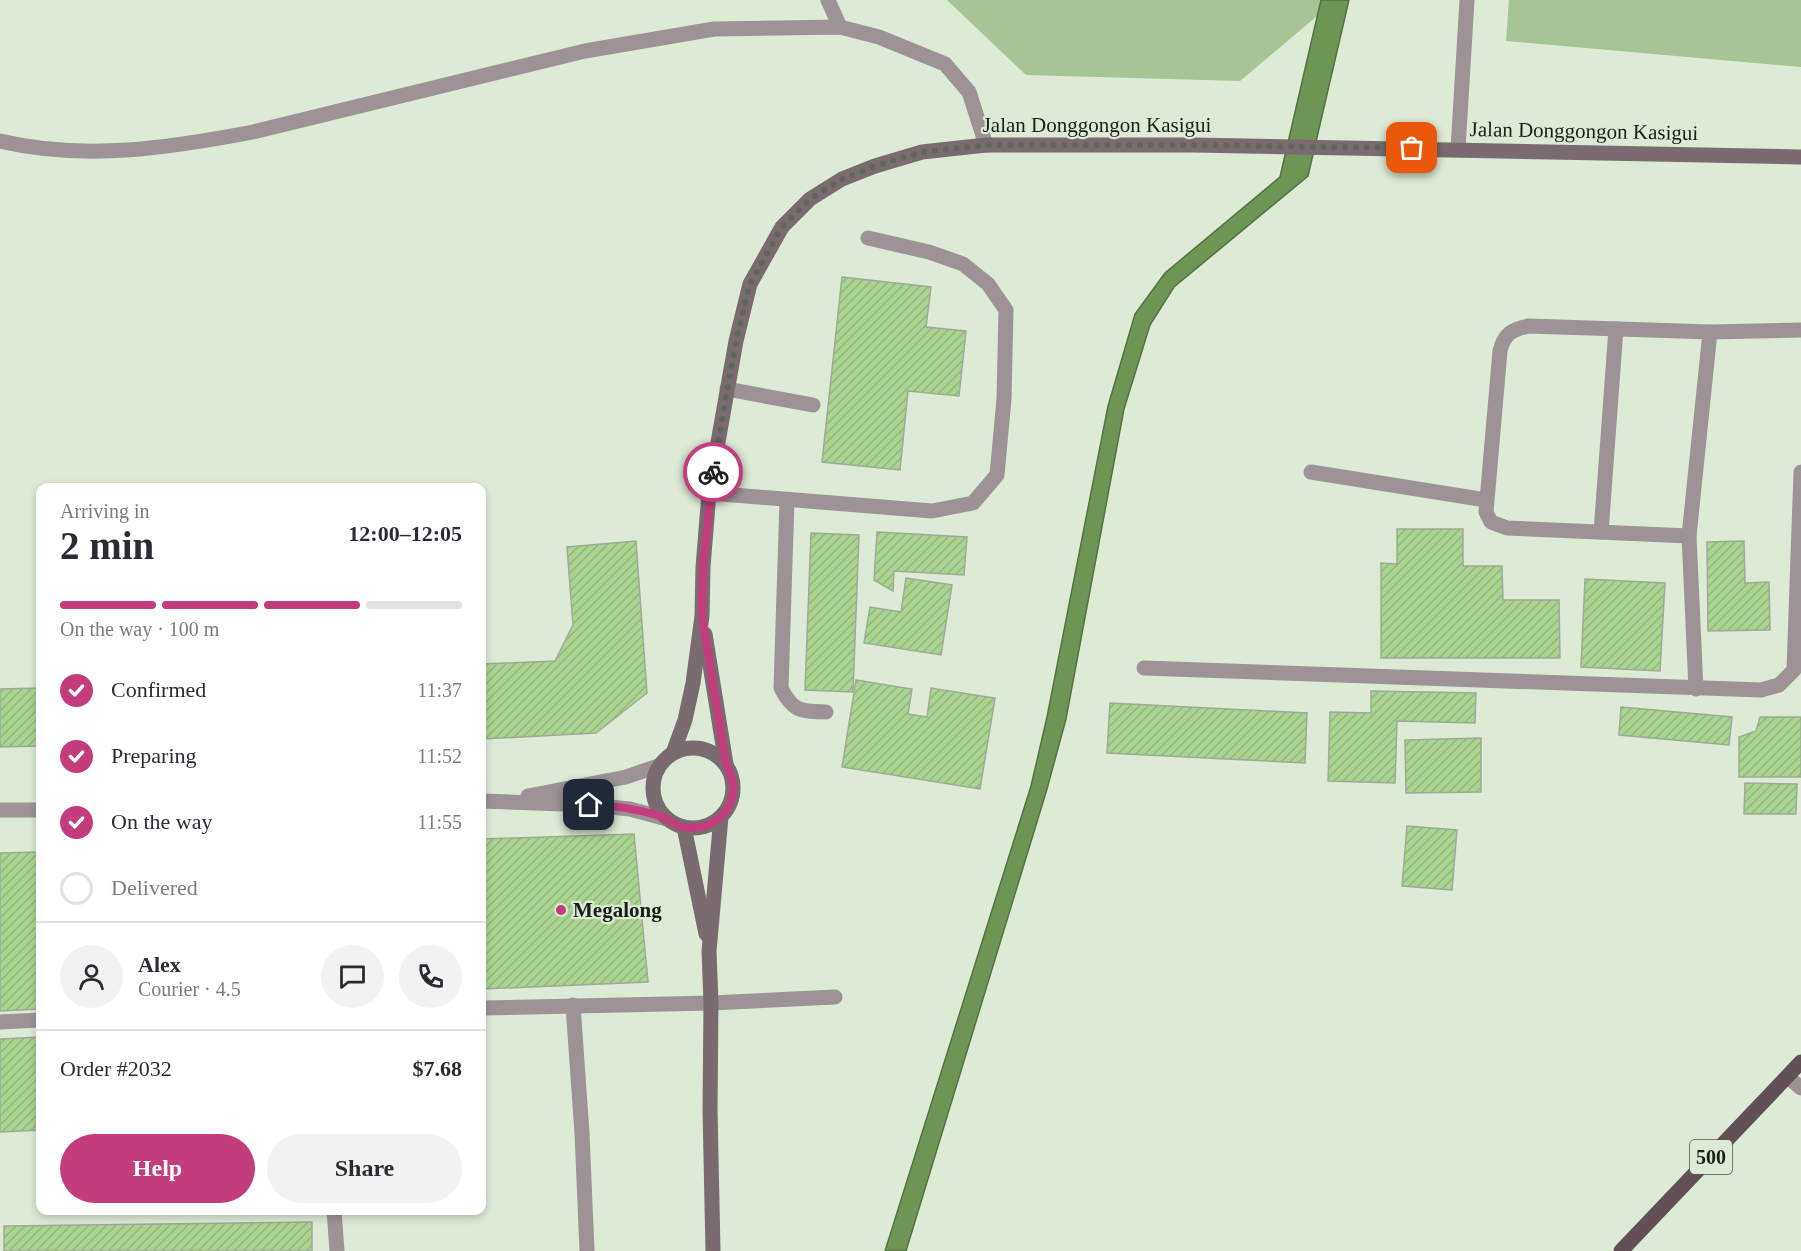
<!DOCTYPE html>
<html lang="en">
<head>
<meta charset="utf-8">
<style>
  :root { --surface:#fff; --page:#f2f2f3; --text:#2b2b33; --muted:#7c7c81; --line:#e1e1e2; --accent:#c33c7b }
  body { margin:0; font-family:Georgia,serif; background:var(--page); color:var(--text); height:100vh; display:flex; flex-direction:column; font-size:22px; white-space:nowrap }
  * { box-sizing:border-box; margin:0 }
  p { font-size:20px; color:var(--muted) }
  .icon { flex:none; width:33px; height:33px; fill:none; stroke:currentColor; stroke-width:2; stroke-linecap:round; stroke-linejoin:round }
  .map { position:relative; flex:1; overflow:hidden }
  .sheet { position:absolute; left:36px; top:483px; width:450px; height:732px; display:flex; flex-direction:column; background:var(--surface); border-radius:12px; box-shadow:0 3px 9px #0003 }
  .sheet>* { flex:none }
  .pin { position:absolute; display:grid; place-items:center; width:51px; height:51px; color:#fff; margin:-26px; border-radius:12px; box-shadow:0 3px 9px #0006 }
  .courier { position:absolute; display:grid; place-items:center; width:60px; height:60px; margin:-30px; border:4px solid #c33c7b; border-radius:50%; background:#fff; color:#222; box-shadow:0 2px 8px #0007 }
  .head em { font-style:normal; font-weight:600 }
  .head div { display:flex; flex-direction:column-reverse }
  .head { display:flex; align-items:center; justify-content:space-between; height:102px; padding:0 24px }
  h1 { font-size:39px; font-weight:600; line-height:45px }
  .bar { display:grid; grid-template-columns:repeat(4,1fr); gap:9px 6px; align-content:center; height:72px; padding:0 24px }
  .bar i { height:8px; border-radius:4px; background:var(--line) }
  .bar .on { background:var(--accent) }
  .bar p { grid-column:span 4 }
  .line { display:flex; align-items:center; gap:15px; padding:0 24px; border-top:2px solid var(--line) }
  .line div { flex:1 }
  .round { display:grid; place-items:center; flex:none; width:63px; height:63px; border-radius:32px; background:var(--page) }
  ol { padding:0 24px; list-style:none }
  li { display:flex; align-items:center; gap:18px; height:66px }
  li p { margin-inline-start:auto }
  li .icon { padding:6px; border-radius:50%; background:var(--accent); color:#fff; stroke-width:4 }
  li:last-child { color:var(--muted) }
  li i { width:33px; height:33px; border:3px solid var(--line); border-radius:50% }
  .button { display:flex; gap:12px; margin-top:auto; padding:12px 24px }
  .button a { flex:1; height:69px; border-radius:36px; background:var(--accent); color:#fff; font-size:24px; font-weight:600; line-height:69px; text-align:center }
  .button a+a { background:var(--page); color:var(--text) }
  .map>svg:first-child { display:block }
  .green { fill:#a6c496 }
  .water { fill:#6d9655; stroke:#547242; stroke-width:1.5 }
  .building { fill:url(#building-hatch); stroke:#9eaa97; stroke-width:1.5 }
  .lines { fill:none; stroke-linecap:round; stroke-linejoin:round }
  .lane { stroke:#9d9396; stroke-width:15 }
  .street { stroke:#9d9396; stroke-width:15 }
  .secondary { stroke:#7a6b70; stroke-width:15 }
  .primary { stroke:#615056; stroke-width:15 }
  .done { stroke:#5e655a; stroke-width:6; stroke-dasharray:0 10.8 }
  .route { stroke:#c33c7b; stroke-width:8 }
  .poi-dot { fill:#c33c7b; stroke:#ddead6; stroke-width:2 }
  .labels { text-anchor:middle; dominant-baseline:central; stroke-width:4.5; stroke-linejoin:round; paint-order:stroke }
  .shield { fill:#ddead6; stroke:#545b50; stroke-width:1.5 }
  .shield-label { font-size:20px; font-weight:bold; fill:#191e17 }
  .street-label { font-size:21px; fill:#191e17; stroke:#ddead6 }
  .poi-label { font-size:21px; font-weight:bold; fill:#191e17; stroke:#ddead6; text-anchor:start }
</style>
</head>
<body>
<div class="map">
<svg width="1801" height="1251" viewBox="0 0 1801 1251">
  <defs>
    <pattern id="building-hatch" width="6" height="6" patternUnits="userSpaceOnUse" patternTransform="scale(1.5)"><rect width="6" height="6" fill="#aad591"/><path d="M-1 1l2-2M0 6l6-6M5 7l2-2" fill="none" stroke="#92b67c"/></pattern>
  </defs>
  <rect width="100%" height="100%" fill="#ddead6"/>
  <g class="green">
    <path d="M947,0h389l-96,81 -214,-6z"/>
    <path d="M1509,0h292v67l-295,-26z"/>
  </g>
  <path class="water" d="M1321,0h28l-41,176 -134,111 -24,38 -26,84 -58,310 -19,70 -141,462h-21l146,-465 16,-69 61,-311 27,-92 30,-41 115,-96z"/>
  <g class="building">
    <path d="M842,277l89,10 -5,40 40,4 -7,65 -51,-5 -8,79 -78,-8z"/>
    <path d="M1397,529h66v37h39l1,34h56l1,58h-179v-95l16,1z"/>
    <path d="M877,532l90,5 -3,38 -70,-4 -1,20 -19,-11z"/>
    <path d="M811,533l48,2 -6,157 -48,-2z"/>
    <path d="M636,541l11,152 -51,40 -114,6v-75l73,-3 18,-36 -6,-78z"/>
    <path d="M1744,541l1,42 24,-1 1,48 -62,1 -1,-89z"/>
    <path d="M906,578l46,7 -11,70 -77,-12 6,-36 31,5z"/>
    <path d="M1585,579l80,4 -5,88 -79,-4z"/>
    <path d="M856,680l56,9 -4,25 19,3 4,-29 64,10 -15,91 -138,-22z"/>
    <path d="M40,688v58l-40,1v-58z"/>
    <path d="M1371,691l105,2 -1,30 -78,-2 -2,62 -67,-2 2,-69 41,1z"/>
    <path d="M1110,703l197,10 -2,50 -198,-10z"/>
    <path d="M1621,707l111,10 -3,28 -110,-10z"/>
    <path d="M1760,717h41v60h-62v-40l17,-6z"/>
    <path d="M1481,738v54l-75,1 -1,-53z"/>
    <path d="M1745,783l52,1 -1,30h-52z"/>
    <path d="M1407,826l50,4 -5,60 -50,-4z"/>
    <path d="M634,834l14,148 -166,7v-150z"/>
    <path d="M40,852v157l-40,2v-158z"/>
    <path d="M40,1037v93l-40,2v-93z"/>
    <path d="M312,1222v29h-308v-25z"/>
  </g>
  <g class="lines">
    <g class="lane">
      <path d="M828,0l12,27"/>
      <path d="M0,141c85,20 169,7 253,-9l332,-81 129,-22 126,-2 39,10 66,27 24,28 17,53"/>
      <path d="M1458,149l9,-149"/>
      <path d="M727,389l86,16"/>
      <path d="M1311,472l175,28"/>
      <path d="M709,493l223,18 41,-8 24,-28 7,-76 2,-89 -18,-26 -25,-20 -34,-12 -61,-14"/>
      <path d="M787,500l-6,188c12,24 20,23 45,24"/>
      <path d="M1601,532l15,-203"/>
      <path d="M1689,536l21,-204"/>
      <path d="M1144,668l617,22 18,-5 15,-15 7,-198"/>
      <path d="M1696,689l-7,-153 -182,-8 -16,-6 -5,-10 14,-161c4,-17 12,-22 29,-25l181,6 91,-2"/>
      <path d="M573,1005l9,128 5,118"/>
      <path d="M482,1008l229,-5 124,-6"/>
      <path d="M0,1022l40,-2"/>
      <path d="M334,1210l3,41"/>
    </g>
    <g class="street">
      <path d="M528,796l98,-19 32,-11"/>
      <path d="M482,801l107,4 41,4 37,10"/>
      <path d="M0,810h40"/>
      <path d="M1788,1077l13,11"/>
    </g>
    <g class="secondary">
      <path d="M705,634l21,130"/>
      <circle cx="693" cy="788" r="40"/>
      <path d="M673,753l12,-33 8,-37 9,-67 1,-49 6,-74 27,-152 14,-57 32,-57 28,-28 32,-20 33,-13 47,-14 64,-7h207l608,12"/>
      <path d="M684,827l22,107"/>
      <path d="M713,1251l-3,-142 1,-106 -2,-52 12,-134"/>
    </g>
    <path class="primary" d="M1621,1251l180,-189"/>
  </g>
  <g class="lines">
    <path class="done" d="M713,472l23,-131 14,-57 32,-57 28,-28 32,-20 33,-13 47,-14 64,-7h207l219,3"/>
    <path class="route" d="M589,805c14,1 28,1 42,4 11,2 26,5 36,10 3,1 5,4 8,5 20,10 46,0 55,-20 6,-15 3,-27 -4,-40l-24,-148 1,-49 10,-95"/>
  </g>
  <circle class="poi-dot" cx="561" cy="910" r="6"/>
  <g class="labels">
    <rect class="shield" x="1690" y="1140" width="42" height="34" rx="4.5"/>
    <g class="shield-label">
      <text x="1711" y="1157">500</text>
    </g>
    <g class="street-label">
      <text x="1097" y="125">Jalan Donggongon Kasigui</text>
      <text transform="translate(1584 131) rotate(1)">Jalan Donggongon Kasigui</text>
    </g>
    <g class="poi-label">
      <text x="573" y="910">Megalong</text>
    </g>
  </g>
</svg>
<div class="pin" style="left:1412px;top:148px;background:#ea580c"><svg class="icon" aria-label="bag" viewBox="0 0 24 24"><path d="M5 8h14l-1 12H6zM9 8a3 3 0 0 1 6 0"/></svg></div>
<div class="pin" style="left:589px;top:805px;background:#1f2937"><svg class="icon" aria-label="home" viewBox="0 0 24 24"><path d="M3 11l9-7 9 7M6 9v11h12V9"/></svg></div>
<div class="courier" style="left:713px;top:472px"><svg class="icon" aria-label="bike" viewBox="0 0 24 24"><circle cx="6" cy="16" r="4"/><circle cx="18" cy="16" r="4"/><path d="M6 16l4-8h5l3 8M10 8l3 8H6M13 5h3"/></svg></div>
<section class="sheet">
<div class="head"><div><h1>2 min</h1><p>Arriving in</p></div><em>12:00–12:05</em></div>
<div class="bar"><i class="on"></i><i class="on"></i><i class="on"></i><i></i><p>On the way · 100 m</p></div>
<ol>
<li><svg class="icon" aria-label="check" viewBox="0 0 24 24"><path d="M5 12l5 5 9-10"/></svg>Confirmed<p>11:37</p></li>
<li><svg class="icon" aria-label="check" viewBox="0 0 24 24"><path d="M5 12l5 5 9-10"/></svg>Preparing<p>11:52</p></li>
<li><svg class="icon" aria-label="check" viewBox="0 0 24 24"><path d="M5 12l5 5 9-10"/></svg>On the way<p>11:55</p></li>
<li><i></i>Delivered</li>
</ol>
<div class="line" style="height:108px"><a class="round"><svg class="icon" aria-label="person" viewBox="0 0 24 24"><circle cx="12" cy="8" r="4"/><path d="M4 21q1-7 8-7t8 7"/></svg></a><div><b>Alex</b><p>Courier · 4.5</p></div><a class="round"><svg class="icon" aria-label="chat" viewBox="0 0 24 24"><path d="M4 5h16v11H9l-5 4z"/></svg></a><a class="round"><svg class="icon" aria-label="phone" viewBox="0 0 24 24"><path d="M5 4h4l2 5-3 2q2 4 5 5l2-3 5 2v4C11 20 4 13 5 4z"/></svg></a></div>
<div class="line" style="height:78px"><div>Order #2032</div><b>$7.68</b></div>
<div class="button"><a>Help</a><a>Share</a></div>
</section>
</div>
</body>
</html>
